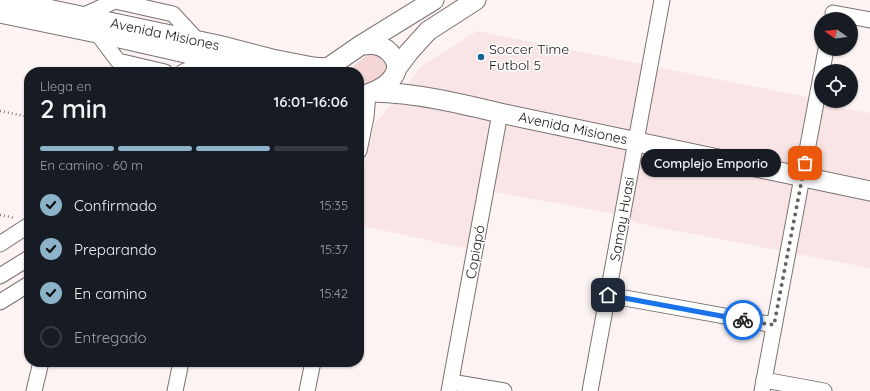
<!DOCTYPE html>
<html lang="es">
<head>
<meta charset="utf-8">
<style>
  :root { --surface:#171b24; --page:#242831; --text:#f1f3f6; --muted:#9ea1a6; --line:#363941; --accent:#8cb3ca }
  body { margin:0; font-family:Quicksand,sans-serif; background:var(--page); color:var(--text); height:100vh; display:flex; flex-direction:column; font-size:15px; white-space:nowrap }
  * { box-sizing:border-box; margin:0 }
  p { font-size:13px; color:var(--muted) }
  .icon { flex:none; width:22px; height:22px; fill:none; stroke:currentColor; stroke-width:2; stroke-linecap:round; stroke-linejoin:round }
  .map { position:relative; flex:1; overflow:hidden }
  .side { position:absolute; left:24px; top:67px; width:340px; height:300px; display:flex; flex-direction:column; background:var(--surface); border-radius:16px; box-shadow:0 1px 3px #0004 }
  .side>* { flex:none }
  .needle { width:26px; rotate:285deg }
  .fabs { position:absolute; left:814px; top:12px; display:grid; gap:8px }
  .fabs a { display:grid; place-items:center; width:44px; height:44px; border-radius:50%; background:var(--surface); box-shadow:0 1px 3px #0004; font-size:20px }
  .pin { position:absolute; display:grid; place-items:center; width:34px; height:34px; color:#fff; margin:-17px; border-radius:8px; box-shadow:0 2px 6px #0006 }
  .courier { position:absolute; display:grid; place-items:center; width:40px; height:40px; margin:-20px; border:3px solid #1a73e8; border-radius:50%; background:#fff; color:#222; box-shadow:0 1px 5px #0007 }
  .bubble { position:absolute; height:28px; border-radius:14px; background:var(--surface); box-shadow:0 1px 3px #0004; font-size:13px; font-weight:600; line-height:28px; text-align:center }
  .head em { font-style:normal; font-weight:600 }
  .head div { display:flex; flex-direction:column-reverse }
  .head { display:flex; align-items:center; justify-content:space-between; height:68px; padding:0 16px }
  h1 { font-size:26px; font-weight:600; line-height:30px }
  .bar { display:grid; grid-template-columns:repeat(4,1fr); gap:6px 4px; align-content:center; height:48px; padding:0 16px }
  .bar i { height:5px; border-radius:3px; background:var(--line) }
  .bar .active { background:var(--accent) }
  .bar p { grid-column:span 4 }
  ol { padding:0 16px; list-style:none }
  li { display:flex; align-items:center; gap:12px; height:44px }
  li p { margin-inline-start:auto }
  li .icon { padding:4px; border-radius:50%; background:var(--accent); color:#111; stroke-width:4 }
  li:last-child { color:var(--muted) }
  li i { width:22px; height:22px; border:2px solid var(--line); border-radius:50% }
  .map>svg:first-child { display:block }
  .built { fill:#f9e5e5 }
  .green { fill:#f4d6d6 }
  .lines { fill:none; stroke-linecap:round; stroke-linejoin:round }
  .minor-casing { stroke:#7a7171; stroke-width:17 }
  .major-casing { stroke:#7a7171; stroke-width:21 }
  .path { stroke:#817b7b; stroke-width:2.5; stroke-dasharray:1 3; stroke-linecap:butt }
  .minor { stroke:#fff; stroke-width:15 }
  .major { stroke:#fff; stroke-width:19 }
  .done { stroke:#676161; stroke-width:4; stroke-dasharray:0 7.2 }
  .route { stroke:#1a73e8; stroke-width:5 }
  .poi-dot { fill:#116495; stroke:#fff; stroke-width:1.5 }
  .labels { text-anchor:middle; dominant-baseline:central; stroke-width:3; stroke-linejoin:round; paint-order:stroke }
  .street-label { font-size:14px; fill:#161212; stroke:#fff }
  .poi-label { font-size:14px; fill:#161212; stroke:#fff; text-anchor:start }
</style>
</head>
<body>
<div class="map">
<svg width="870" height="391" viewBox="0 0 870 391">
  <rect width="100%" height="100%" fill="#fdf3f3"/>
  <path class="built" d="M477,31l330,66 20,9 43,7v155l-233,-45 -26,-10 -117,-21 -26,57 -109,-24v-35l15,-65 48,-59z"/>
  <path class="green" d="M371,53l9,1 9,12 -9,17h-12l-9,3v-14h-23l9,-5 6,1 16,-13z"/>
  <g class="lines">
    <defs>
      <g id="minor">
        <path d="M833,13l37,7"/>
        <path d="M82,16l33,-15 58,13 25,27"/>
        <path d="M97,33l21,28 47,11"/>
        <path d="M822,71l4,-22"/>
        <path d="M183,72l31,-13"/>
        <path d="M359,151l7,-34 2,-23"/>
        <path d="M0,244l29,-19"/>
        <path d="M0,276l29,-18"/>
        <path d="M608,295l166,30"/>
        <path d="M0,302l29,-18"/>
        <path d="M764,380l60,11"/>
        <path d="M451,382l53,9"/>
        <path d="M34,391l7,-29"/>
        <path d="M175,391l6,-29"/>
        <path d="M307,391l6,-29"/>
        <path d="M449,391l51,-278"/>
        <path d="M590,391l72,-391"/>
        <path d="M762,391l59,-315"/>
      </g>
      <g id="major">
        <path d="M5,0l213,45 54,14 41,8 12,1"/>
        <path d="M0,13l97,20 159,36 5,3"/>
        <path d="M397,68l12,-16 19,-21 48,-31"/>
        <path d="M314,71l15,-4 32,-22 73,-45"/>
        <path d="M373,92c44,1 85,11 127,21l370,78"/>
        <path d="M359,97c12,-4 27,-9 34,-20 10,-13 -3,-29 -17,-32 -5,-1 -10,0 -15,0"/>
      </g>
    </defs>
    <use href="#minor" class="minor-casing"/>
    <use href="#major" class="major-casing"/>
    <g class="path">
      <path d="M0,111l29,6"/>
      <path d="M0,215l15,3"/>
    </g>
    <use href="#minor" class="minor"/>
    <use href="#major" class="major"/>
  </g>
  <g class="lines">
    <path class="done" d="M743,320l31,5 31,-162"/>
    <path class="route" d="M608,295l135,25"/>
  </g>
  <circle class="poi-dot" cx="481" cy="57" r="4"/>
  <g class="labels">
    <g class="street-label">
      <text transform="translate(165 34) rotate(12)">Avenida Misiones</text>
      <text transform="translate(573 128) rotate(12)">Avenida Misiones</text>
      <text transform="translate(622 219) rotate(-80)">Samay Huasi</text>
      <text transform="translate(475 252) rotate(-80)">Copiapó</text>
    </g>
    <g class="poi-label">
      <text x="489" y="49">Soccer Time<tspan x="489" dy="16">Futbol 5</tspan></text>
    </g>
  </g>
</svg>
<div class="fabs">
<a><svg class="needle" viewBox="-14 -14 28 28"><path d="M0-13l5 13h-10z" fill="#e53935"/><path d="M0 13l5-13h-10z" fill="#9ea1a6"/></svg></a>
<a><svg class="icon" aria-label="locate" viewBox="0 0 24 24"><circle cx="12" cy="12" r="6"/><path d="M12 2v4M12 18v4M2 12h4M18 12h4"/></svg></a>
</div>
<div class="pin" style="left:805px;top:163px;background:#ea580c"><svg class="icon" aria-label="bag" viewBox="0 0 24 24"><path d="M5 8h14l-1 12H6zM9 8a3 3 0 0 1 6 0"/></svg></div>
<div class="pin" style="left:608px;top:295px;background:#1f2937"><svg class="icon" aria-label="home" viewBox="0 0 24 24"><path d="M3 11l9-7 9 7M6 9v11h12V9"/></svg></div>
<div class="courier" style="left:743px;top:320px"><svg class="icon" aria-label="bike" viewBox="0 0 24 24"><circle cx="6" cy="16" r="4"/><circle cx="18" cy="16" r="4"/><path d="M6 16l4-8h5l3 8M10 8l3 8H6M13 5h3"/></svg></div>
<div class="bubble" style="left:641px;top:149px;width:140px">Complejo Emporio</div>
<section class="side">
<div class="head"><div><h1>2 min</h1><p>Llega en</p></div><em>16:01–16:06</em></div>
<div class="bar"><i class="active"></i><i class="active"></i><i class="active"></i><i></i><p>En camino · 60 m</p></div>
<ol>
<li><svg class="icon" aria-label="check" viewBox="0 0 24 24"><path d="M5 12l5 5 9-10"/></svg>Confirmado<p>15:35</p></li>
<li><svg class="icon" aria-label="check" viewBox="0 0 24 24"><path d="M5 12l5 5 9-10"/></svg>Preparando<p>15:37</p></li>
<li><svg class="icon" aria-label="check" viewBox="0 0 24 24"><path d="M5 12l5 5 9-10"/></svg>En camino<p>15:42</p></li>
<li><i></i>Entregado</li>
</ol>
</section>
</div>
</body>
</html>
